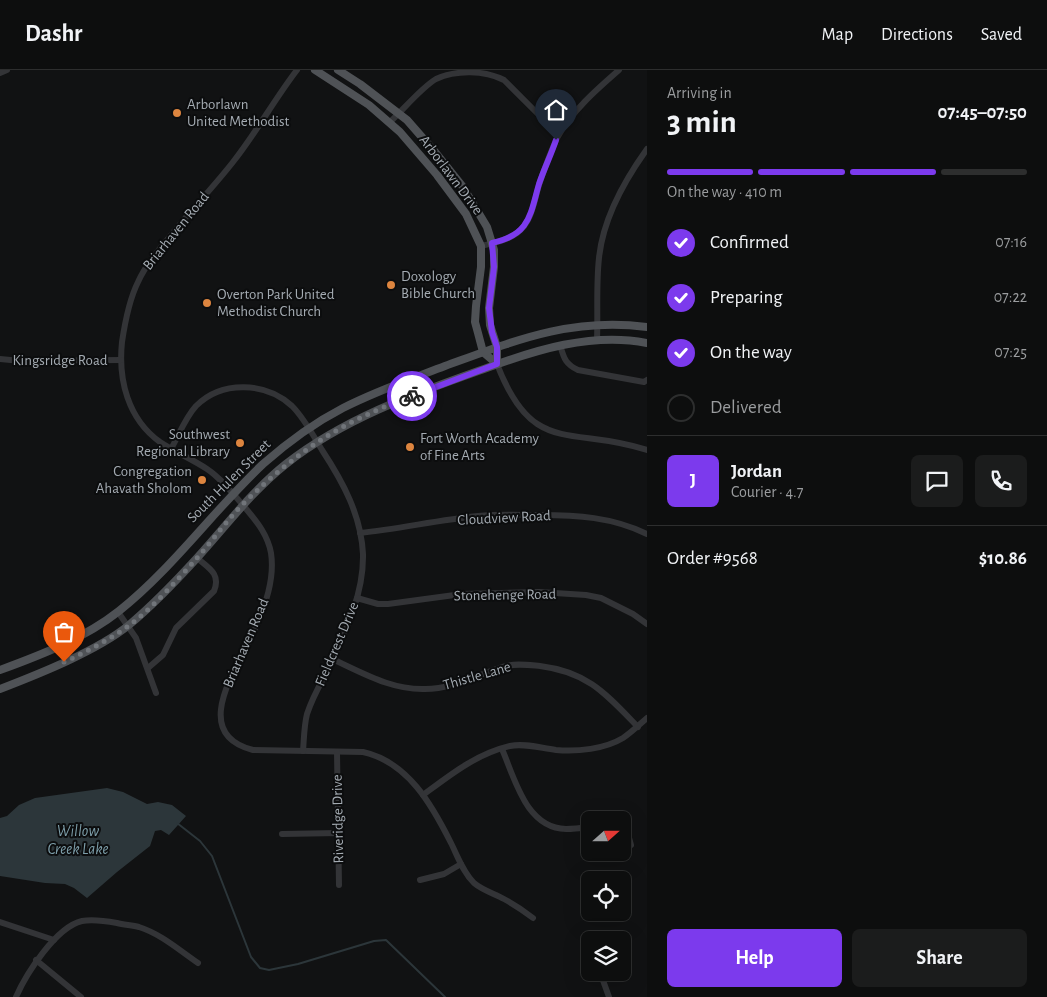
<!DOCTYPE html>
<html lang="en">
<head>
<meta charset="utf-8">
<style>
  :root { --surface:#0d0e0e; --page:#1b1c1c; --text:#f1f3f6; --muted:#9a9c9e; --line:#2d2e2e; --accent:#7c3aed }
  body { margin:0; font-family:"Alegreya Sans",sans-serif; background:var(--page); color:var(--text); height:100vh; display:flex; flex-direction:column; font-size:19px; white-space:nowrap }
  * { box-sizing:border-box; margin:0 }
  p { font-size:16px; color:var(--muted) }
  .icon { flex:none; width:28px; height:28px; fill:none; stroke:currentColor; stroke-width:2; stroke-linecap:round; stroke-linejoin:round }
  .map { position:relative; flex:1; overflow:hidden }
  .drawer { display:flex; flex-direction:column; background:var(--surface); width:400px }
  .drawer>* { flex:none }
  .needle { width:32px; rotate:69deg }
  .buttons { position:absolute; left:581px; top:741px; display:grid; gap:10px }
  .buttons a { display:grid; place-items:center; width:50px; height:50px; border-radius:8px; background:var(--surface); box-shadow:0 5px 20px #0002,0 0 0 1px var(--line); font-size:25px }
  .pin { position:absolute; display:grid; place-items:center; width:42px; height:42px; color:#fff; margin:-51px -21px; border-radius:50% 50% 50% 0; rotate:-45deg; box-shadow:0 0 5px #0007 }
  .pin .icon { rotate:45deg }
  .courier { position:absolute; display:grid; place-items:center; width:50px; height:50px; margin:-25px; border:4px solid #7c3aed; border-radius:50%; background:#fff; color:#222; box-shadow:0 1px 6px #0007 }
  .summary em { font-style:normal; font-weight:700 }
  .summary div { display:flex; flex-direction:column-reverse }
  .summary { display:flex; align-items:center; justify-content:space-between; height:85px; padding:0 20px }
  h1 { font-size:32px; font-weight:700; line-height:38px }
  .bar { display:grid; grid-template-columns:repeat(4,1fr); gap:8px 5px; align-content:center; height:60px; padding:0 20px }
  .bar i { height:6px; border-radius:4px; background:var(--line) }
  .bar .active { background:var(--accent) }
  .bar p { grid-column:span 4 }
  .line { display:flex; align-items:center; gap:12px; padding:0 20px; border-top:1px solid var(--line) }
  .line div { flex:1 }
  .round { display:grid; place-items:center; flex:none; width:52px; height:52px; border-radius:8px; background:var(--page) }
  ol { padding:0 20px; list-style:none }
  li { display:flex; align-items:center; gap:15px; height:55px }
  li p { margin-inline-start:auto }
  li .icon { padding:5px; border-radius:50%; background:var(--accent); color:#fff; stroke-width:4 }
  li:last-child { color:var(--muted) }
  li i { width:28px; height:28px; border:2px solid var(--line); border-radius:50% }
  .button { display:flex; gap:10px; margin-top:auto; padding:10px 20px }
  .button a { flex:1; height:58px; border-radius:8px; background:var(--accent); color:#fff; font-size:20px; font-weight:700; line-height:58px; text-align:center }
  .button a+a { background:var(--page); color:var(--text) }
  header { display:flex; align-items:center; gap:30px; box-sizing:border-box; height:70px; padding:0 25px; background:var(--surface); border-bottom:1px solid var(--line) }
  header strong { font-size:24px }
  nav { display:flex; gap:28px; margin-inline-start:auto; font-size:18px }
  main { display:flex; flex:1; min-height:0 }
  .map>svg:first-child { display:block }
  .water { fill:#2c363a }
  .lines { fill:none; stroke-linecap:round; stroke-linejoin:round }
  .stream { stroke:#2c363a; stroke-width:2 }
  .minor { stroke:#333437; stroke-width:6 }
  .major { stroke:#4f5256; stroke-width:8 }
  .done { stroke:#71757a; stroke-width:5; stroke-dasharray:0 9 }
  .route { stroke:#7c3aed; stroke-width:6 }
  .poi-dot { fill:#dd853f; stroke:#0c0d0e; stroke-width:2 }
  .labels { text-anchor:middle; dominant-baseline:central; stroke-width:4; stroke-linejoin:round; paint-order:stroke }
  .poi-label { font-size:15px; fill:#a4abb2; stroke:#0c0d0e; text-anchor:start }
  .street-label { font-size:15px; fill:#a4abb2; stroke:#0c0d0e }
  .water-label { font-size:16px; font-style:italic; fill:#7e9faa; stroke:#0c0d0e }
</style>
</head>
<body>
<header>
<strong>Dashr</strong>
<nav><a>Map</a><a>Directions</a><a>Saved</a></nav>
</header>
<main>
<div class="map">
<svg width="647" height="927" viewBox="0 0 647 927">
  <rect width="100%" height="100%" fill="#111213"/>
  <path class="water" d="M107,718l16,4 24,12 11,-2 14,3 14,11 -17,19 -8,-5 -6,1 -5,15 -33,26 -30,26 -13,-10 -9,-4 -20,-1 -45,-7v-58l7,-2 12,-11 16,-7z"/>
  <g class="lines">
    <path class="stream" d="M177,753l23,18 12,15 39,101 9,11 9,2 29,-6 76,-23 12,-1 59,57"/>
    <g class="minor">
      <path d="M297,0c-23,30 -41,63 -64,92 -18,23 -38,44 -56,66 -14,17 -30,34 -39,54 -9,18 -13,40 -16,60 -4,38 6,77 38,100 15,10 32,17 47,27 15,10 28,27 40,41 11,13 21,26 24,43 4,26 -6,53 -16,76 -15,36 -68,104 -2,121l110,2c45,10 69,53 88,91 7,14 12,29 23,40 8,7 21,11 30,16 11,6 20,12 29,19"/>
      <path d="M0,3l7,-3"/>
      <path d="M390,52c13,-12 32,-35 46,-43 20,-9 48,-9 68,1l34,34 25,14"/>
      <path d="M481,176c12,-3 25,-5 36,-13 15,-11 17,-31 22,-48 5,-15 11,-32 18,-47 15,-27 39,-48 62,-68"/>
      <path d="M597,270c1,-27 -1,-55 2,-82 4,-40 25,-77 48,-109"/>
      <path d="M560,275c4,13 5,19 18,25l66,12 3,-2"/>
      <path d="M0,289l21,2 100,-1"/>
      <path d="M497,294c36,94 75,61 150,86"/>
      <path d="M171,379c8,-14 14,-31 25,-43 26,-26 70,-24 96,0 12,12 21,29 30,44 21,32 39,65 41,104 1,45 -22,86 -40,125 -6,11 -12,23 -16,35 -3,12 -3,25 -4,37"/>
      <path d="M360,463c39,-4 78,-13 118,-17 20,-2 41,-1 61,-1 38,0 73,2 108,19"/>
      <path d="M357,528l21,6h10l74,-10 77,-2 47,3 15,3 32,16 14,10"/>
      <path d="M118,542l18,26 20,55"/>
      <path d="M332,589c31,14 59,31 93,30 27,0 52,-14 77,-22 12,-4 26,-2 38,-1 48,6 66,28 98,61"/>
      <path d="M148,598l15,-13 13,-27 38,-37c7,-17 -5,-23 -17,-33"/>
      <path d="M502,679c13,30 24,79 64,80 8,0 16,-1 24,-2"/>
      <path d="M337,682l2,133"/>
      <path d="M423,725c27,-20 53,-41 87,-49 15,-3 30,2 46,4 21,2 49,-1 67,-12 9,-6 16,-13 24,-20"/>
      <path d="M622,759l6,5 3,11"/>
      <path d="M282,764l57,-1"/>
      <path d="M420,810l24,-6 17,-10"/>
      <path d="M0,852l54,18"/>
      <path d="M36,890l45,37"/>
      <path d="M600,902l9,25"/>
      <path d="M16,927c10,-23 40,-70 66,-76 11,-2 24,0 35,2 7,2 15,2 22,4 22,7 40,23 59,36"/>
    </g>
    <g class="major">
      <path d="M315,0l54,35 31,27 37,43 29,39 15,32v21l-5,39 -1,16 3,11 5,19 14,12"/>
      <path d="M338,0l22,14 47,36 28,32 28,35 24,40 7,23v17l-5,41 1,17 7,22v17"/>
      <path d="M0,600c41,-15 85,-32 119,-59 54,-43 94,-100 144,-147 25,-22 51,-41 80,-56 33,-17 68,-29 102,-42 69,-25 126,-49 202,-39"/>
      <path d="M0,619c39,-15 97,-38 129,-64 24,-20 47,-44 68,-67 29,-32 55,-67 89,-94 59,-46 128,-70 198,-95 51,-19 108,-37 163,-26"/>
    </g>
  </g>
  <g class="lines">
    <path class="done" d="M64,592c22,-10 43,-21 63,-35 24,-17 50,-47 70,-69 16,-18 30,-38 47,-55 54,-53 98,-81 168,-107"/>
    <path class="route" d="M412,326l85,-32v-17l-5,-15 -3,-24 5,-41 -2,-24c38,-8 38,-28 47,-59 5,-15 12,-29 17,-44"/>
  </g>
  <g class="poi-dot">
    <circle cx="177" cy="43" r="5"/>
    <circle cx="391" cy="215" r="5"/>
    <circle cx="207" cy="233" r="5"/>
    <circle cx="240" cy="373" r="5"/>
    <circle cx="410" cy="377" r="5"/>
    <circle cx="202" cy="410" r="5"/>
  </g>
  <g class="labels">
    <g class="poi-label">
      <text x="187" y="34">Arborlawn<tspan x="187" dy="17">United Methodist</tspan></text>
      <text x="401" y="206">Doxology<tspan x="401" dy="17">Bible Church</tspan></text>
      <text x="217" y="224">Overton Park United<tspan x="217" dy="17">Methodist Church</tspan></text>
      <text x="230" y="364" text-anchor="end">Southwest<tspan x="230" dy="17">Regional Library</tspan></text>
      <text x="420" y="368">Fort Worth Academy<tspan x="420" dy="17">of Fine Arts</tspan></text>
      <text x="192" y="401" text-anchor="end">Congregation<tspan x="192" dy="17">Ahavath Sholom</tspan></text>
    </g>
    <g class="street-label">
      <text transform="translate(451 105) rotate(53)">Arborlawn Drive</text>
      <text transform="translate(176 161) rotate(-51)">Briarhaven Road</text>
      <text x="60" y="290">Kingsridge Road</text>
      <text transform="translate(229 411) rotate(-45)">South Hulen Street</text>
      <text transform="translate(504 448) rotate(-3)">Cloudview Road</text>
      <text transform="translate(505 525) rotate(-1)">Stonehenge Road</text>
      <text transform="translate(246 573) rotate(-67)">Briarhaven Road</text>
      <text transform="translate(337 574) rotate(-67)">Fieldcrest Drive</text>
      <text transform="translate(477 606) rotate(-16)">Thistle Lane</text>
      <text transform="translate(338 749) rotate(-91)">Riveridge Drive</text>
    </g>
    <g class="water-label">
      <text x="78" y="761">Willow<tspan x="78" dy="18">Creek Lake</tspan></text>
    </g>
  </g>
</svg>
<div class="buttons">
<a><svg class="needle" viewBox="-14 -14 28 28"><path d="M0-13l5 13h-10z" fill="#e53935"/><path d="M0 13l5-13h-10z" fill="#9a9c9e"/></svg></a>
<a><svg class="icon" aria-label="locate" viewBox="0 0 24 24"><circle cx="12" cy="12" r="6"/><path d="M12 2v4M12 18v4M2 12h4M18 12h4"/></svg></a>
<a><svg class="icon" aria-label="layers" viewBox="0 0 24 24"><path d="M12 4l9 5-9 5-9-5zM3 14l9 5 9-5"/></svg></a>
</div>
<div class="pin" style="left:64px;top:592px;background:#ea580c"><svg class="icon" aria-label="bag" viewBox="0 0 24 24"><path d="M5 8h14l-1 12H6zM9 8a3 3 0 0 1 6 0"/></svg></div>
<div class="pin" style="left:556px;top:70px;background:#1f2937"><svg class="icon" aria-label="home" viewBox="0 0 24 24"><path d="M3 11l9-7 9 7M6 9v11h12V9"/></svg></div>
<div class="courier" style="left:412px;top:326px"><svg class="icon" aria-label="bike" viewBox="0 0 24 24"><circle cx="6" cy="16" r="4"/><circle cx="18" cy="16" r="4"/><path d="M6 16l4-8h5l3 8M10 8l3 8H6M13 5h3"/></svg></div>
</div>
<section class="drawer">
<div class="summary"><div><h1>3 min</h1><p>Arriving in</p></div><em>07:45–07:50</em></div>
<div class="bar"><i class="active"></i><i class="active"></i><i class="active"></i><i></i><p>On the way · 410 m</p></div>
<ol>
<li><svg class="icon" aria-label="check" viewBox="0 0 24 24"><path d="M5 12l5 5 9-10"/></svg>Confirmed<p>07:16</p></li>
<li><svg class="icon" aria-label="check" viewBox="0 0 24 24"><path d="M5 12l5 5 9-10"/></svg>Preparing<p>07:22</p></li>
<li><svg class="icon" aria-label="check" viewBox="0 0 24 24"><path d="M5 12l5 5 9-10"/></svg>On the way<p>07:25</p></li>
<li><i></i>Delivered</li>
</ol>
<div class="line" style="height:90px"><b class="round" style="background:var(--accent);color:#fff">J</b><div><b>Jordan</b><p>Courier · 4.7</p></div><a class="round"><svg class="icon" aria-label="chat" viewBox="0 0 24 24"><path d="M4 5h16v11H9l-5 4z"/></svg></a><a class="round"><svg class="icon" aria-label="phone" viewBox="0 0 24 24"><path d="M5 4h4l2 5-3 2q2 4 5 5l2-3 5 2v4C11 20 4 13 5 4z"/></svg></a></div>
<div class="line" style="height:65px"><div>Order #9568</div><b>$10.86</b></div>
<div class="button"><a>Help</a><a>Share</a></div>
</section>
</main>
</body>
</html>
